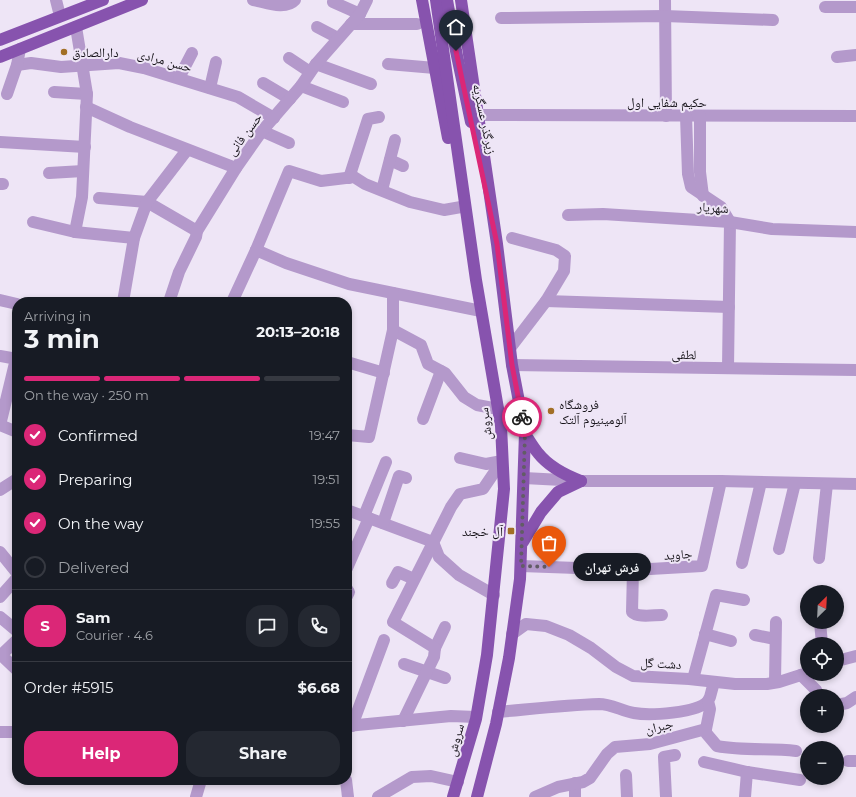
<!DOCTYPE html>
<html lang="en">
<head>
<meta charset="utf-8">
<style>
  :root { --surface:#171b24; --page:#242831; --text:#f1f3f6; --muted:#9ea1a6; --line:#363941; --accent:#db2777 }
  body { margin:0; font-family:Montserrat,"Noto Naskh Arabic",sans-serif; background:var(--page); color:var(--text); height:100vh; display:flex; flex-direction:column; font-size:15px; white-space:nowrap }
  * { box-sizing:border-box; margin:0 }
  p { font-size:13px; color:var(--muted) }
  .icon { flex:none; width:22px; height:22px; fill:none; stroke:currentColor; stroke-width:2; stroke-linecap:round; stroke-linejoin:round }
  .map { position:relative; flex:1; overflow:hidden }
  .sheet { position:absolute; left:12px; top:297px; width:340px; height:488px; display:flex; flex-direction:column; background:var(--surface); border-radius:16px; box-shadow:0 2px 6px #0003 }
  .sheet>* { flex:none }
  .needle { width:26px; rotate:24deg }
  .tools { position:absolute; left:800px; top:585px; display:grid; gap:8px }
  .tools a { display:grid; place-items:center; width:44px; height:44px; border-radius:50%; background:var(--surface); box-shadow:0 2px 6px #0003; font-size:20px }
  .pin { position:absolute; display:grid; place-items:center; width:34px; height:34px; color:#fff; margin:-41px -17px; border-radius:50% 50% 50% 0; rotate:-45deg; box-shadow:0 0 4px #0007 }
  .pin .icon { rotate:45deg }
  .courier { position:absolute; display:grid; place-items:center; width:40px; height:40px; margin:-20px; border:3px solid #db2777; border-radius:50%; background:#fff; color:#222; box-shadow:0 1px 5px #0007 }
  .bubble { position:absolute; height:28px; border-radius:14px; background:var(--surface); box-shadow:0 2px 6px #0003; font-size:13px; font-weight:700; line-height:28px; text-align:center }
  .head em { font-style:normal; font-weight:700 }
  .head div { display:flex; flex-direction:column-reverse }
  .head { display:flex; align-items:center; justify-content:space-between; height:68px; padding:0 12px }
  h1 { font-size:26px; font-weight:700; line-height:30px }
  .bar { display:grid; grid-template-columns:repeat(4,1fr); gap:6px 4px; align-content:center; height:48px; padding:0 12px }
  .bar i { height:5px; border-radius:3px; background:var(--line) }
  .bar .active { background:var(--accent) }
  .bar p { grid-column:span 4 }
  .line { display:flex; align-items:center; gap:10px; padding:0 12px; border-top:1px solid var(--line) }
  .line div { flex:1 }
  .round { display:grid; place-items:center; flex:none; width:42px; height:42px; border-radius:16px; background:var(--page) }
  ol { padding:0 12px; list-style:none }
  li { display:flex; align-items:center; gap:12px; height:44px }
  li p { margin-inline-start:auto }
  li .icon { padding:4px; border-radius:50%; background:var(--accent); color:#fff; stroke-width:4 }
  li:last-child { color:var(--muted) }
  li i { width:22px; height:22px; border:2px solid var(--line); border-radius:50% }
  .action { display:flex; gap:8px; margin-top:auto; padding:8px 12px }
  .action a { flex:1; height:46px; border-radius:16px; background:var(--accent); color:#fff; font-size:16px; font-weight:700; line-height:46px; text-align:center }
  .action a+a { background:var(--page); color:var(--text) }
  .map>svg:first-child { display:block }
  .lines { fill:none; stroke-linecap:round; stroke-linejoin:round }
  .minor { stroke:#b499cb; stroke-width:12 }
  .major { stroke:#8753ae; stroke-width:12 }
  .done { stroke:#625c66; stroke-width:4; stroke-dasharray:0 7.2 }
  .route { stroke:#db2777; stroke-width:5 }
  .poi-dot { fill:#a26f26; stroke:#eee5f6; stroke-width:1.5 }
  .labels { text-anchor:middle; dominant-baseline:central; stroke-width:4; stroke-linejoin:round; paint-order:stroke }
  .poi-label { font-size:13px; fill:#161319; stroke:#eee5f6; text-anchor:start }
  .street-label { font-size:13px; fill:#161319; stroke:#eee5f6 }
</style>
</head>
<body>
<div class="map">
<svg width="856" height="797" viewBox="0 0 856 797">
  <rect width="100%" height="100%" fill="#eee5f6"/>
  <g class="lines">
    <g class="minor">
      <path d="M56,0l4,16"/>
      <path d="M253,0c12,2 32,11 42,0"/>
      <path d="M665,0l1,116"/>
      <path d="M333,2l27,12"/>
      <path d="M825,7h31"/>
      <path d="M501,18l164,-2 108,4"/>
      <path d="M351,24h66"/>
      <path d="M317,27l21,11"/>
      <path d="M837,57l19,-2"/>
      <path d="M289,58l21,14"/>
      <path d="M316,64l55,20"/>
      <path d="M388,64l47,4"/>
      <path d="M17,65l14,-2 30,4 58,-4 25,5 94,29 36,21"/>
      <path d="M179,78l13,-25"/>
      <path d="M263,83l27,16"/>
      <path d="M301,86l42,16"/>
      <path d="M210,88l6,-26"/>
      <path d="M54,92l33,2"/>
      <path d="M7,94l10,-29 3,-16"/>
      <path d="M86,107l44,20 106,41"/>
      <path d="M477,115l379,1"/>
      <path d="M686,116l2,58 3,13 30,20 9,15 -2,146"/>
      <path d="M700,116v56l3,24"/>
      <path d="M262,131l27,12"/>
      <path d="M0,142l85,5"/>
      <path d="M390,160l13,6"/>
      <path d="M49,173l34,-2"/>
      <path d="M349,178l19,-59 11,-2"/>
      <path d="M0,184h3"/>
      <path d="M382,190l13,-50"/>
      <path d="M99,198l48,4 50,29"/>
      <path d="M568,215l35,-1 127,8 42,7 84,3"/>
      <path d="M33,222l42,10 59,6"/>
      <path d="M75,232l7,-35 5,-103 -11,-67"/>
      <path d="M256,250l30,13 63,21 132,27"/>
      <path d="M0,300l17,4"/>
      <path d="M546,301l183,6"/>
      <path d="M123,302l11,-64 13,-36 40,-52"/>
      <path d="M169,302l10,-30 17,-35 1,-6 39,-63 26,-37 39,-45 15,-22 44,-50 7,-14"/>
      <path d="M232,302l24,-52 33,-79 32,10 33,-4 11,7 45,18 34,8 17,-3"/>
      <path d="M393,330l28,15 7,19 17,9 19,24 13,8 21,4"/>
      <path d="M510,348l36,-47 18,-30 1,-15 -9,-6 -44,-12"/>
      <path d="M0,356l17,3"/>
      <path d="M347,362l37,11"/>
      <path d="M512,365l344,5"/>
      <path d="M423,419l18,-48"/>
      <path d="M0,425l16,-66"/>
      <path d="M0,425l17,7"/>
      <path d="M347,435l22,2 24,-107v-37"/>
      <path d="M460,458l26,6 16,-3"/>
      <path d="M524,478l57,3h140l135,3"/>
      <path d="M0,490l17,-11"/>
      <path d="M347,510l86,32"/>
      <path d="M364,516l22,-54"/>
      <path d="M383,523l16,-47 7,2"/>
      <path d="M433,542l6,15 20,18 35,20"/>
      <path d="M779,549l16,-66"/>
      <path d="M0,552l17,21"/>
      <path d="M819,558l8,-74"/>
      <path d="M742,563l19,-81"/>
      <path d="M521,566l112,4 69,-4 19,-85"/>
      <path d="M347,568l22,-50"/>
      <path d="M633,570l-1,42c6,6 21,3 30,3"/>
      <path d="M392,583l6,-11 16,7"/>
      <path d="M347,589l2,3 -2,4"/>
      <path d="M0,597l17,-19"/>
      <path d="M0,617l17,14"/>
      <path d="M820,622l2,22"/>
      <path d="M512,634l14,-10 20,2 23,9 22,13 25,19 17,9 56,3 46,5h32l12,-2 28,-9"/>
      <path d="M705,634l26,7"/>
      <path d="M755,635l20,4"/>
      <path d="M17,640l-16,15 16,15"/>
      <path d="M435,648l10,-21"/>
      <path d="M837,661l19,-5"/>
      <path d="M404,664l41,14"/>
      <path d="M801,675l15,15 2,6"/>
      <path d="M693,679l23,-84 28,5"/>
      <path d="M775,682l1,-60"/>
      <path d="M837,705l10,-2 9,-6"/>
      <path d="M498,712c34,-3 67,-7 101,-8 12,0 23,7 35,9 15,3 64,0 74,-12"/>
      <path d="M403,721l31,-64 1,-9 -42,-26 58,-115 9,-13 23,-5 19,-28"/>
      <path d="M347,726l104,-10 25,1"/>
      <path d="M352,726l32,-86"/>
      <path d="M706,729l4,-20 -2,-8 2,-4 4,-15"/>
      <path d="M0,732h17"/>
      <path d="M848,761h8"/>
      <path d="M704,762l43,10 53,8"/>
      <path d="M626,775l1,22"/>
      <path d="M346,780l2,17"/>
      <path d="M575,783v14"/>
      <path d="M196,797l5,-17"/>
      <path d="M378,797l34,-20 19,-1 27,6"/>
      <path d="M535,797l23,-10 25,-5 7,-4 17,-24 8,-7 35,-3 56,-15v4l11,13c26,5 53,2 79,5"/>
      <path d="M666,797l-2,-40 11,-2"/>
      <path d="M745,797l2,-25"/>
    </g>
    <g class="major">
      <path d="M422,0l26,138"/>
      <path d="M436,0l40,280 25,146 3,63 -17,166 -11,64 -23,78"/>
      <path d="M447,0l9,51 15,71"/>
      <path d="M461,0l36,244 15,121 13,68 -5,146 -11,79 -13,66 -19,73"/>
      <path d="M0,40l103,-40"/>
      <path d="M0,57l142,-57"/>
      <path d="M525,434c4,6 8,13 13,19 11,14 27,22 43,28"/>
      <path d="M523,542l18,-30 17,-20 23,-11"/>
    </g>
  </g>
  <g class="lines">
    <path class="done" d="M522,417l3,16 -4,133 28,1"/>
    <path class="route" d="M456,51l41,193 15,121 10,52"/>
  </g>
  <g class="poi-dot">
    <circle cx="64" cy="52" r="4"/>
    <circle cx="551" cy="411" r="4"/>
    <rect x="507" y="527" width="8" height="8" rx="2"/>
  </g>
  <g class="labels">
    <g class="poi-label">
      <text x="72" y="52">دارالصادق</text>
      <text x="559" y="404">فروشگاه<tspan x="559" dy="15">آلومینیوم آلتک</tspan></text>
      <text x="503" y="531" text-anchor="end">آل خجند</text>
    </g>
    <g class="street-label">
      <text transform="translate(165 60) rotate(15)">حسن مرادی</text>
      <text x="667" y="102">حکیم شفایی اول</text>
      <text transform="translate(485 119) rotate(78)">زیرگذر عسگریه</text>
      <text transform="translate(244 134) rotate(-53)">حسن فانی</text>
      <text transform="translate(713 207) rotate(4)">شهریار</text>
      <text transform="translate(684 354) rotate(1)">لطفی</text>
      <text transform="translate(485 424) rotate(-97)">سروش</text>
      <text transform="translate(678 554) rotate(-4)">جاوید</text>
      <text transform="translate(661 663) rotate(3)">دشت گل</text>
      <text transform="translate(659 726) rotate(-13)">جبران</text>
      <text transform="translate(455 740) rotate(-75)">سروش</text>
    </g>
  </g>
</svg>
<div class="tools">
<a><svg class="needle" viewBox="-14 -14 28 28"><path d="M0-13l5 13h-10z" fill="#e53935"/><path d="M0 13l5-13h-10z" fill="#9ea1a6"/></svg></a>
<a><svg class="icon" aria-label="locate" viewBox="0 0 24 24"><circle cx="12" cy="12" r="6"/><path d="M12 2v4M12 18v4M2 12h4M18 12h4"/></svg></a>
<a>+</a>
<a>−</a>
</div>
<div class="pin" style="left:549px;top:567px;background:#ea580c"><svg class="icon" aria-label="bag" viewBox="0 0 24 24"><path d="M5 8h14l-1 12H6zM9 8a3 3 0 0 1 6 0"/></svg></div>
<div class="pin" style="left:456px;top:51px;background:#1f2937"><svg class="icon" aria-label="home" viewBox="0 0 24 24"><path d="M3 11l9-7 9 7M6 9v11h12V9"/></svg></div>
<div class="courier" style="left:522px;top:417px"><svg class="icon" aria-label="bike" viewBox="0 0 24 24"><circle cx="6" cy="16" r="4"/><circle cx="18" cy="16" r="4"/><path d="M6 16l4-8h5l3 8M10 8l3 8H6M13 5h3"/></svg></div>
<div class="bubble" style="left:573px;top:553px;width:78px">فرش تهران</div>
<section class="sheet">
<div class="head"><div><h1>3 min</h1><p>Arriving in</p></div><em>20:13–20:18</em></div>
<div class="bar"><i class="active"></i><i class="active"></i><i class="active"></i><i></i><p>On the way · 250 m</p></div>
<ol>
<li><svg class="icon" aria-label="check" viewBox="0 0 24 24"><path d="M5 12l5 5 9-10"/></svg>Confirmed<p>19:47</p></li>
<li><svg class="icon" aria-label="check" viewBox="0 0 24 24"><path d="M5 12l5 5 9-10"/></svg>Preparing<p>19:51</p></li>
<li><svg class="icon" aria-label="check" viewBox="0 0 24 24"><path d="M5 12l5 5 9-10"/></svg>On the way<p>19:55</p></li>
<li><i></i>Delivered</li>
</ol>
<div class="line" style="height:72px"><b class="round" style="background:var(--accent);color:#fff">S</b><div><b>Sam</b><p>Courier · 4.6</p></div><a class="round"><svg class="icon" aria-label="chat" viewBox="0 0 24 24"><path d="M4 5h16v11H9l-5 4z"/></svg></a><a class="round"><svg class="icon" aria-label="phone" viewBox="0 0 24 24"><path d="M5 4h4l2 5-3 2q2 4 5 5l2-3 5 2v4C11 20 4 13 5 4z"/></svg></a></div>
<div class="line" style="height:52px"><div>Order #5915</div><b>$6.68</b></div>
<div class="action"><a>Help</a><a>Share</a></div>
</section>
</div>
</body>
</html>
